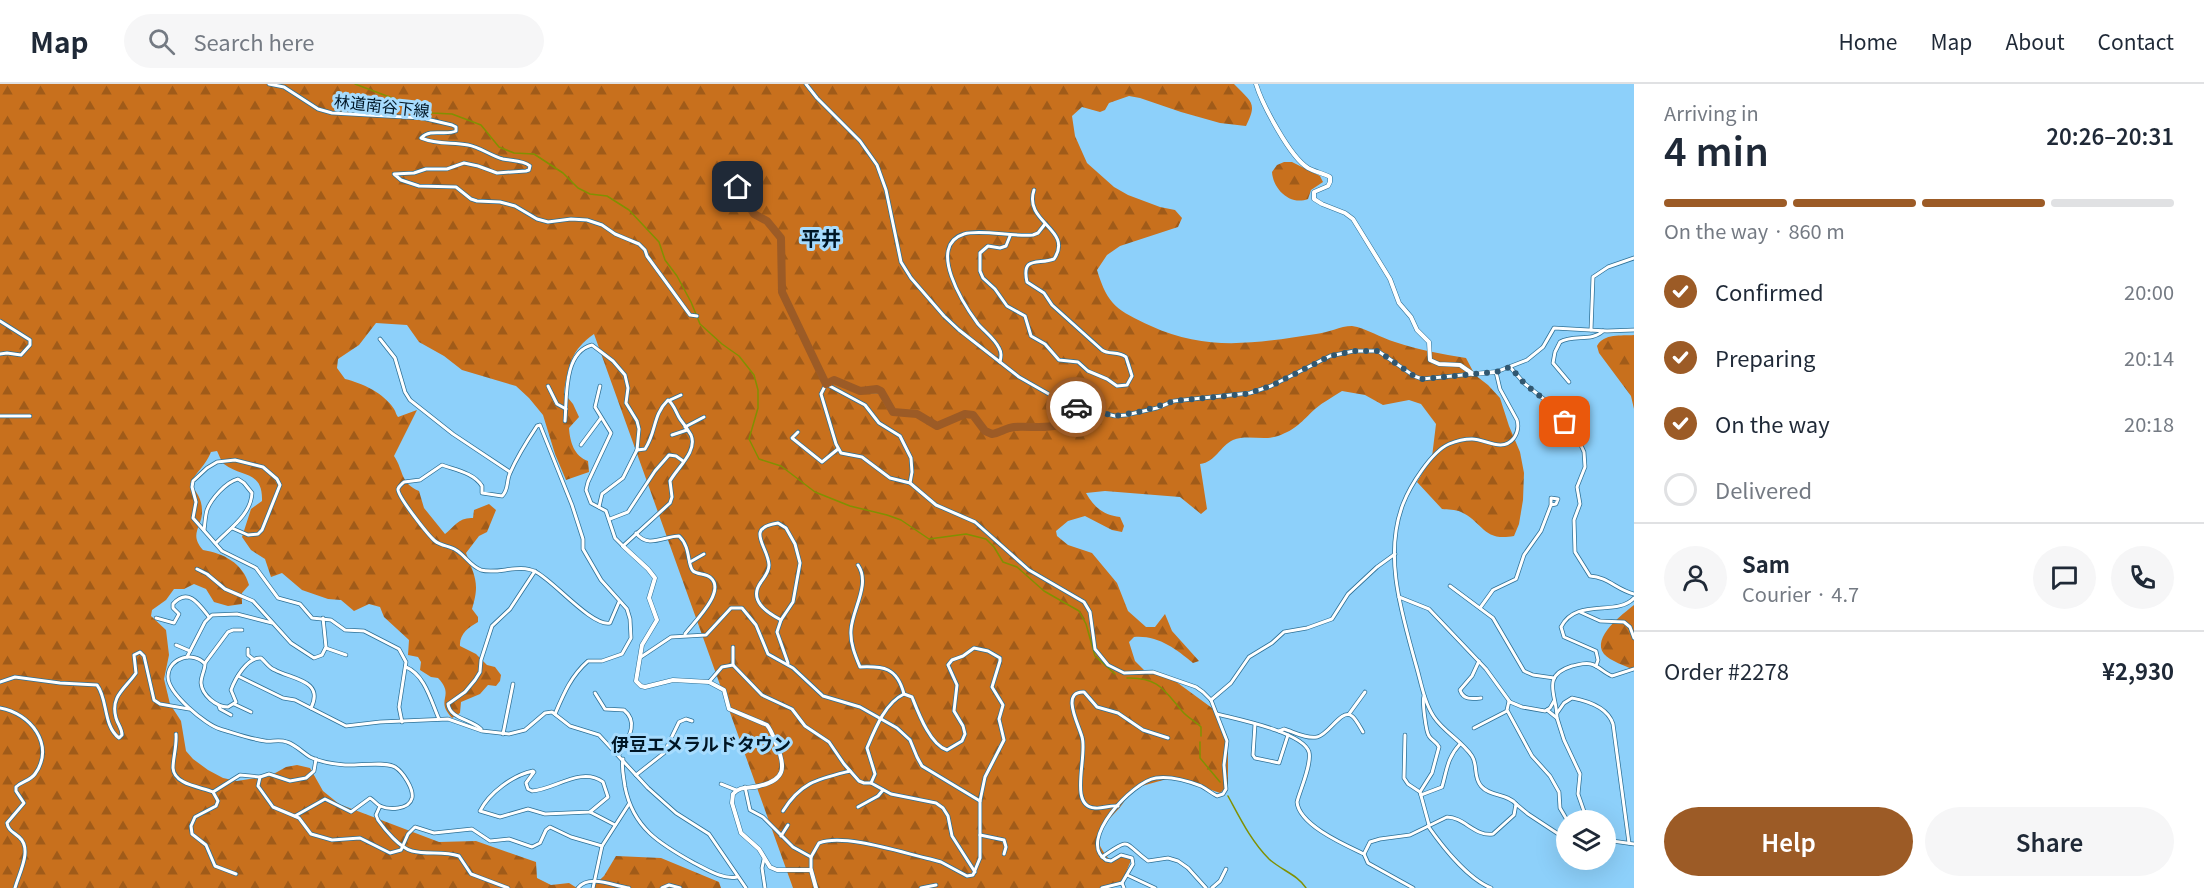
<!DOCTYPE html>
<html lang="en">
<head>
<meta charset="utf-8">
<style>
  :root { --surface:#fff; --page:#f6f6f7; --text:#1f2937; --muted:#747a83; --line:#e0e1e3; --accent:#9c5b26 }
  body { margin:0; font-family:Georgia,"Noto Sans JP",serif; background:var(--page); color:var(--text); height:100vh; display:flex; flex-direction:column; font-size:22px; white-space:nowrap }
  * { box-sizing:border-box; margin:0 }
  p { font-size:20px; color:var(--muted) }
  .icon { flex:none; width:33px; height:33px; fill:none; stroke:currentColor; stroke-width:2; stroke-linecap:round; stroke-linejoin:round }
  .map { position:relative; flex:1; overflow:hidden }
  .drawer { display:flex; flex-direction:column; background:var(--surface); width:570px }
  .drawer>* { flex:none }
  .fabs { position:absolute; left:1556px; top:726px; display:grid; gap:12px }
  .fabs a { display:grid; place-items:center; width:60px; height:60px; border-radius:50%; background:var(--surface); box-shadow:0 6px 24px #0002; font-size:30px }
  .pin { position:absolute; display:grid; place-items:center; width:51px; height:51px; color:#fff; margin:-26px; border-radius:12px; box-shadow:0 3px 9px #0006 }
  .courier { position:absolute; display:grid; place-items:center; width:60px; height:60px; margin:-30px; border:4px solid #9c5b26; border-radius:50%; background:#fff; color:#222; box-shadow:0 2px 8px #0007 }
  .headline em { font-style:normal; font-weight:600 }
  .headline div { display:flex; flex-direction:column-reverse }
  .headline { display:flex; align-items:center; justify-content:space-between; height:102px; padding:0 30px }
  h1 { font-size:39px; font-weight:600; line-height:45px }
  .bar { display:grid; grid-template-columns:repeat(4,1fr); gap:9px 6px; align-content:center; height:72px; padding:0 30px }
  .bar i { height:8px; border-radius:4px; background:var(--line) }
  .bar .active { background:var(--accent) }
  .bar p { grid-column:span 4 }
  .line { display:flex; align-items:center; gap:15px; padding:0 30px; border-top:2px solid var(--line) }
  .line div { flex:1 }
  .round { display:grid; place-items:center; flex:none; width:63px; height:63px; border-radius:32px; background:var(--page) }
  ol { padding:0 30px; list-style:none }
  li { display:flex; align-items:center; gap:18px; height:66px }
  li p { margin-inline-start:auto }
  li .icon { padding:6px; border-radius:50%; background:var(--accent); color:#fff; stroke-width:4 }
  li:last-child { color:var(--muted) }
  li i { width:33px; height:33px; border:3px solid var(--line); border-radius:50% }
  .primary-button { display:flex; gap:12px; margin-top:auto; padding:12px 30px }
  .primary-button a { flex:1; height:69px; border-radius:36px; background:var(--accent); color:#fff; font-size:24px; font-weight:600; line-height:69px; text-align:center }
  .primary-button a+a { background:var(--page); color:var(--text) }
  header { display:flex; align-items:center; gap:36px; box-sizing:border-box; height:84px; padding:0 30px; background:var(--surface); border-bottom:2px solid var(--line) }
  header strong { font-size:28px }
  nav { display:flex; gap:33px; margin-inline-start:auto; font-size:21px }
  .search { width:420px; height:54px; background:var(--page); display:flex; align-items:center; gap:15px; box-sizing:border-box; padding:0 21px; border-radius:33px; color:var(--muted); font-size:22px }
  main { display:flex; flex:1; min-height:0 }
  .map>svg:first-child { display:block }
  .forest { fill:url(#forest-firs) }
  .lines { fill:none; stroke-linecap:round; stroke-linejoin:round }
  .stream { stroke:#819002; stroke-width:1.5 }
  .minor-casing { stroke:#2d7096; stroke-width:4.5 }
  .tertiary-casing { stroke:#2d7096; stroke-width:5 }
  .minor { stroke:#fff; stroke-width:3 }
  .tertiary { stroke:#fff; stroke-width:4 }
  .done { stroke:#315770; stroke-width:6; stroke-dasharray:0 10.8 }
  .route { stroke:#9c5b26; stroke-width:8 }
  .labels { text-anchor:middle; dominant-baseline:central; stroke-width:6; stroke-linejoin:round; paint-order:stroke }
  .street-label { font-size:16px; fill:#001625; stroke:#a7dcfe }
  .neighbourhood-label { font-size:18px; font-weight:bold; fill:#001625; stroke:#a7dcfe }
  .quarter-label { font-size:20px; font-weight:bold; fill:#001625; stroke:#a7dcfe }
</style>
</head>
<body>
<header>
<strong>Map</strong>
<div class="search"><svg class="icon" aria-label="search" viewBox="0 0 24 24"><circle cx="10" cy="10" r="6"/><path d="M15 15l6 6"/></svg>Search here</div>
<nav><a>Home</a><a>Map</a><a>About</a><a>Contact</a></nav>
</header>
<main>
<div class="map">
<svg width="1634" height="804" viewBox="0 0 1634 804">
  <defs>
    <pattern id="forest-firs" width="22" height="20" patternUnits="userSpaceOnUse" patternTransform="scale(1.5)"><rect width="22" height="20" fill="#c8701d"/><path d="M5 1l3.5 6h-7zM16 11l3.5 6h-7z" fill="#a05b19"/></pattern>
  </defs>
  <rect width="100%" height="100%" fill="#8dd0fa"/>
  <g class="forest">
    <path d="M0,0h1234c17,18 24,18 12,42l-26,-3 -39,-11 -41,-14 -11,-2 -20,7 -4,7 -5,2 -18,-5 -10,9 3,20 12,27 27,24 14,8 32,12 15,3 7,8 -4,9 -58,19 -13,9 -10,15c11,36 20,40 54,56 56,26 106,17 165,8 12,-1 24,-8 36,-8 14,2 29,12 43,16 23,8 47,12 71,16l9,17 13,10 12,13 9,28 11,26 4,21 -1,27 -4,24 -5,12c-31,6 -31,-14 -53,-24 -6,-3 -13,-2 -19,-3l-25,-27 15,-25 4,-33 -15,-20 -12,-4 -26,5 -18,-10 -23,-4c-9,6 -19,11 -27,18 -14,13 -18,20 -37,27 -15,5 -31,-2 -45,4 -13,6 -17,22 -33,24l7,45 -6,5 -21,-17 -75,-6 -19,2c8,14 17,22 34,24l4,9 -2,6 -10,-2 -27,-14 -17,5 -12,10 1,5 11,9 24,8 25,30 11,28 18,16h9l10,-13 7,17 27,30 -6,2c-17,-14 -35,-28 -59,-26l-5,5 6,19 11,11 25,6 41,30 9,14 7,20v44l-8,7 -46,-16 -43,12c-3,6 -6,12 -10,17 -17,21 -36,26 -11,54l13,-5 9,3 -11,26 -11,4h-317l-199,-554c-23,16 -26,32 -30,59l9,11 6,13 -10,11c1,14 5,28 19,33l1,11 -23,8 -11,-26 -12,-39 -14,-17 -13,-12 -54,-16 -18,-14 -25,-14 -12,-17 -31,-2 -17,22 -21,14 -1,9 8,11c17,4 39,14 49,30 2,3 2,6 4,8l19,-7 -23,46c10,15 6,27 25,35l5,17 21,26c9,-7 14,-17 28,-16l1,-8 15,-6 7,6 -9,22 -8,4 -13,17c9,24 14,30 6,56l6,8v5c-9,5 -19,12 -18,24l16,8 11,11 8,2 6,8 -1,6 -4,5 -8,-1 -8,9 -19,8 -1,11 -8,5c-18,-19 4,-21 -14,-40l-7,-1 -11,-7 1,-8 -3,-5 -10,-2 1,-15 -25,-23 -4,-10 -11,-3 -15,7 -13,-11 -13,-1 -26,-9 -20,-17 -11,4 -6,-18 -14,-9 -9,-13 9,-28 11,-8c1,-31 -20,-23 -38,-37 -3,-3 -5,-9 -7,-13l-6,1c-5,13 -15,20 -21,32 6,7 12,15 12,26 1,17 -14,23 1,40 20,3 40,13 46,35l-7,8v11l-14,2 -14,-4 -8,-13 -12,-5 -10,5h-10l-8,11 -14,10 -1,6 15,14 3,25 -5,24 6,25 11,17 5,30 7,8 15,11 15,8 14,3 33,-5 16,-9 11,-2 13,3 13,23 16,13 100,38 37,-1 60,21 1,16 14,7 18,-2 8,5h-577z"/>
    <path d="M1284,78h8l28,14 3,6 -12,8 -3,9c-18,7 -35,-10 -36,-27l5,-7z"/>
    <path d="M1634,251v74l-3,-13 -32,-43 -2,-7c7,-13 24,-10 37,-11z"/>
    <path d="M1634,521v65c-8,-4 -24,-9 -30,-16 -13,-17 19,-40 30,-49z"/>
    <path d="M616,772l45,2 58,24 2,6h-130l13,-12z"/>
  </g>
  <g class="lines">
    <g class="stream">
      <path d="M355,0l77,29 20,1 29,11 18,22 15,6 20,1 29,19 15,15 12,6 17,2 22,14 30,32 6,18 12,16 14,26 9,22 22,20 17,12 15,19 4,15v18l-9,31 10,20 22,7 34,26 35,14 37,9 14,5 28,19 37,-5 20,5 8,8 9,15 14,5 27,24 35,20 7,13 9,32 20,18"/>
      <path d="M1127,594c31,-1 37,12 55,33 6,7 13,10 19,16v9"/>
      <path d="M1200,658v16l20,24"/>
      <path d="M1228,712c12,22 23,45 41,63 12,11 29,16 37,29"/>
    </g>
    <defs>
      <g id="minor">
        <path d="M269,0l15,3 34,22 14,4 90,5 30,7 4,2v4c-11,5 -25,-3 -35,7 17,7 30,4 47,7 12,2 23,11 35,14 9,2 20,1 27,7l-1,4 -3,1 -29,2 -19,-7 -14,-3 -17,6h-21l-12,4 -20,1 7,6 18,6 37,1 15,12 6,2 23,1 15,4 22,13 11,3 23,-3 16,1 15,5 13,9 24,10 6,6 2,6 43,59 7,1"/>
        <path d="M806,0l11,14 43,43 17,24 9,25 15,72 10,16 33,38 15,14 60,47 35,20 23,9 26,7 12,3 11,-1 31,-7 17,-7 76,-8 21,-7 59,-30 24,-5h24l36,25 8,3 51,-5"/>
        <path d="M728,98l8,4 19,28 12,7 14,17 1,54 44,92 39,21 14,18 21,13 11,22 1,14 -2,11"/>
        <path d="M1010,152l-4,10 -6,2 -12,-2 -8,7v18l3,7 12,11 12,17 18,10 6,20 14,8 14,16 19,2 10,9 19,8 10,7 10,-1 5,-9 -6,-19c-8,-6 -17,-2 -24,-7l-50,-45 -8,-12 -17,-11c-6,-27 12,-17 27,-23 20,-30 -31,-36 -20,-69"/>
        <path d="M0,237l30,19v5l-9,10 -14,-2 -7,1"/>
        <path d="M1591,246l2,-53 15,-10 26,-9"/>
        <path d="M380,255l15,19 10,34 5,8 43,34 57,38"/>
        <path d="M1000,278c1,-5 2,-9 -1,-14 -4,-9 -14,-16 -21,-24 -14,-19 -52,-78 -14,-90 16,-5 49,3 69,1l5,-2 7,-9"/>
        <path d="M1510,283l15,17 25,20 29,37 5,11 1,15 -8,20 3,17 -6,16 1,32 15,24c18,1 27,14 44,18"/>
        <path d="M1569,298l-16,-19 2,-11 5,-10c13,-8 32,0 43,-11"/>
        <path d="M548,302l9,18 9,5"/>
        <path d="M670,316l11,-5"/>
        <path d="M1077,322c-17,36 -54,12 -82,28l-10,-3 -9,-14 -6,-3 -33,12 -20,-12 -24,-2 -12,-21h-22l-25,-11 -8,4 -5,10 15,50 5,9 21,4 28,21 20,5 26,22 39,17 54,48 55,32 6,10 5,37 13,16 16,8 29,-1 43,15 7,5 8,8 16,41 -3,24 2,24 -3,5 -6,2c-6,-3 -10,-7 -16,-10 -13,-5 -31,-10 -45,-8 -23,3 -80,63 -50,82l5,1 10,-6 11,3 1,6 -11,19 2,5"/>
        <path d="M0,332h30"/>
        <path d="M565,337c2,-22 -2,-69 27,-76l21,16 12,14 3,13 -2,15 11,18 2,8 -2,21 8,-1c12,-18 7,-33 23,-49 6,4 8,13 12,19 4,5 8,11 11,16 7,16 -14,33 -21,46l2,16 -2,6 -47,43 -8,-8 -9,-27 -15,-8 -5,-13 2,-8 23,-49 -16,-26 5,-21"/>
        <path d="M685,343l19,-10"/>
        <path d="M798,348l-6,6 30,24 16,-13"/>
        <path d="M672,351l15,-5"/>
        <path d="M581,361l20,-27"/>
        <path d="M599,423l3,-13 21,-16 14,-28"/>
        <path d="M610,435l18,-7 27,-41 14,-16 7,1 7,5"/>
        <path d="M778,439l8,5 9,16 5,19 -7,39 -12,18c-15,-8 -33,-20 -20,-38 4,-6 8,-10 8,-17 -1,-19 -25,-37 9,-42z"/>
        <path d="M232,444l16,7 10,-1 4,-4 18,-45 -3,-6 -14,-12 -28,-7 -18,2 -10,6 -14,13 -1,6 4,15 -3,16 29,33 34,17 22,30 22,6 12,14 19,2 14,10 19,1 35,18 7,13 -7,45 3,15"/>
        <path d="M204,446c1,-6 1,-13 3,-20 4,-11 19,-28 31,-31l6,4 8,10c-1,22 -23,36 -36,50"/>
        <path d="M636,449c12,16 28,3 43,3 12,11 8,29 14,35 5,4 13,2 18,7 15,14 -17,44 -26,56"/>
        <path d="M690,478l14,-8"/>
        <path d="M197,485l10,5 18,15 28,12 38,42 23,15 8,-3 4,-8 -3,-29"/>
        <path d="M1450,502l43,32 31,53 9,4 21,3"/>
        <path d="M1399,513l30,12 57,60 24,33 12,5 23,4 5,-3 4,-7"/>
        <path d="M1480,524l13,-18 23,-11 8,-24 17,-24 10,-26v-7l7,1 -2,5 -5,1"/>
        <path d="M1580,528l20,9 24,1 6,5 4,11"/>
        <path d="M156,534l18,5 5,-9 -6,-6v-4c15,-17 26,0 36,13"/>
        <path d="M781,536l-4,12 11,31"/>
        <path d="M176,561l14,6"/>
        <path d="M733,563v18"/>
        <path d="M326,564l20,7"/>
        <path d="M248,565v6l5,4"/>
        <path d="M187,573l18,-35 7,-7 25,-1 35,9"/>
        <path d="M641,573l30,-20 35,-2 25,-27h11l14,17 12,29 25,14 30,28 37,11 37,21 13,12 7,17 5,9 58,35"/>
        <path d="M1479,577l-7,15 -12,14c3,10 12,9 21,8"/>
        <path d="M205,579l23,-31 5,-2h9"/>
        <path d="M1596,582l2,-6 -2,-9 -32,-14 -3,-10c15,-30 56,-10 73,-29"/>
        <path d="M406,583c19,8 25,34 33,52"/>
        <path d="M238,592l45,22 12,2 51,26 34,-4 68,-3 34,12 27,3 16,-4 20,-17 7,-1 18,14 29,9 49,53 28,25 33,21 37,54"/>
        <path d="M0,598l15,-5 45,6 37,2c11,14 6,41 22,53l3,-3c0,-7 -4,-10 -6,-17 -6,-22 9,-29 20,-45l-2,-18 6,-3 4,4 10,44 6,4 29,5"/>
        <path d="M709,598l13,-15 11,-2 29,30 30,14 13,17 24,16 15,22 15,17 5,2h7"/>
        <path d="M595,609l10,16 19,1c16,13 3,30 -5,45"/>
        <path d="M904,610c-19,9 -29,35 -37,54l8,26 -4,9 20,11 45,9 7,5 5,8 4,20 23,36"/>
        <path d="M1211,616l20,-17 18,-26 23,-14 12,-11 23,-4 25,-9 16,-25 29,-27 18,-13"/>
        <path d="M1509,617l-2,9 25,46 18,20 9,16 1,16 7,12"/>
        <path d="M234,620l17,8"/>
        <path d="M219,622l1,3 11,6"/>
        <path d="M0,624c30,5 56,37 35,66 -5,7 -13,7 -19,13v4l8,12 -17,20c1,7 6,9 12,14 14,12 0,36 -4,51"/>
        <path d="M1547,626l10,8 7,22 16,34 -2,20 9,26"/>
        <path d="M1557,629l7,-10 8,-5c16,3 36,10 41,26l16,119"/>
        <path d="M555,630c9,-21 16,-38 33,-53h14l20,-7 9,-16 -1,-19 -3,-10 -26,-29 -18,-31v-10l-11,-34 -32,-80 -3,1c-10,15 -20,31 -27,47 -4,8 -1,17 -8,23l-20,-3v-7c-8,-13 -26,-16 -40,-21l-22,15 -16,2c-2,2 -5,4 -6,7 -1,7 31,47 37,52 6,5 15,5 21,9 10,6 14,16 25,20 17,5 38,-7 55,2 18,9 56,55 74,51l9,-21"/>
        <path d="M1217,630c19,5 86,18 92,38 3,12 -9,38 -12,50 2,23 48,43 67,52"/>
        <path d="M1349,630l16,-22"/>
        <path d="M1557,634c0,-23 -17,-42 15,-52 6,-1 13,-4 19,-2 8,2 13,9 21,12l22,-7"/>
        <path d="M1255,640l-2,31 2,3 24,5 9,-28"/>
        <path d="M1474,644l33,-17"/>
        <path d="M481,645c-10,-10 -31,-10 -33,-25l17,-12 10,-12 5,-8 1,-12 11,-34 18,-17 25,-38"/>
        <path d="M1279,647l5,-2c10,3 22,10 33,8 12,-2 24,-29 35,-21 4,3 8,11 11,16"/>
        <path d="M176,650c1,12 -3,24 -3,34 1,17 29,19 40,24l5,9 -2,5 -21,11 -4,9 1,8 14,11 9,21 21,8"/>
        <path d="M503,650l10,-50"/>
        <path d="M1405,651l-1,43 4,6 12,8 9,33"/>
        <path d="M623,675c-2,9 1,19 2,28 8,41 35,57 69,76 12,6 29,17 43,14"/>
        <path d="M533,687l1,1 -8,11 2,6 4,2c22,-1 49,-25 71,-9l5,15 -18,15 -45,2 -17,-5 -28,8 -20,-6c9,-18 33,-36 53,-40z"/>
        <path d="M636,691l28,-22 15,-31 7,-3 6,2"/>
        <path d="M260,693l-2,9 15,21 26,11 12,16 21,6 28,-2 30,15 11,-3 7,-16 7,-7 19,6 38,-4 18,12 19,-2 23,8 8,-4 6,-13 4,-3 21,10 31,9"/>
        <path d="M721,700l15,6"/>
        <path d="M745,703l5,23 13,7 30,30 18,10"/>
        <path d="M213,708l27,-17 20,2 9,-3 21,7 16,-3 8,-7 2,-12"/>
        <path d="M1420,708l12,-19 7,-26c-3,-6 -7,-6 -10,-11 -3,-4 -7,-35 -5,-40"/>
        <path d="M1421,711l21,-8c5,-17 5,-29 18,-43"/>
        <path d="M1516,720l12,10 38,25"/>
        <path d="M380,722l-4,9 2,5c7,10 22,28 34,31 15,4 31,0 47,5l12,18 37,14"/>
        <path d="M1118,722c-8,-1 -16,3 -23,2 -27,-1 -7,-53 -13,-71 -3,-12 -22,-46 2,-45l13,15 21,6 25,17 25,8"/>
        <path d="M858,723l20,-11 5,-6"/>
        <path d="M783,727c18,-29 35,-32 67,-40"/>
        <path d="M590,728l25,13"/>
        <path d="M295,732l30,-17 26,13 19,-14c4,2 6,6 10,8 9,4 29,4 32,-8 2,-9 -9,-26 -17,-31 -10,-6 -37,-1 -50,-2 -11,-1 -25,-3 -35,-8 -8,-5 -14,-12 -23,-15 -8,-3 -15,0 -22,-1 -15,-2 -31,-8 -45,-12 -14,-4 -53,-36 -52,-53 1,-19 26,-25 37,-12 0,6 -4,12 -4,19 1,12 15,24 27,24l8,-5 -5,-12c4,-11 16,-33 30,-32 5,4 8,10 14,12 16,9 50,10 36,38"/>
        <path d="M1428,742c14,20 40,53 63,62"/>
        <path d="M980,751l24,5 2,7 -2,7"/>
        <path d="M781,752l7,-11"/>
        <path d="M1605,756l29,4"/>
        <path d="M1102,773c30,-21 21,-14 46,4l20,-3 10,3 10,7 18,20"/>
        <path d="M764,775l-2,9 3,20"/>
        <path d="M811,786v-13l8,-14c25,-10 84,10 111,16l11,3 26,14 6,-1 7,-17v-57l5,-24 19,-37 -5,-21 4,-14 -11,-18 8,-26v-3l-12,-7 -14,-3 -11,8 -11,4 -4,5 9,20 -3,26 9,15 2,8 -3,7 -15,9c-17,-5 -29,-38 -35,-53l-8,-3c-7,-27 -21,-28 -44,-27 -5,-12 -10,-24 -9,-37 1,-20 20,-46 7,-65"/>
        <path d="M1127,791l28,13"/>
        <path d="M578,804c11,-14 36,-2 51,0"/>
        <path d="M593,804l9,-42 27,-42"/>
        <path d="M662,804l7,-3 11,3"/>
        <path d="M921,804l15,-3"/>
        <path d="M1102,804l20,-5"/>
        <path d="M1212,804l8,-7 6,-12"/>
        <path d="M1413,804l-45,-25 -4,-9 6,-12 10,-3 30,-4 37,-18c17,0 28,20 46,17l21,-19 2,-11c-9,-11 -26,-7 -35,-18 -8,-9 -3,-21 -9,-30 -10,-15 -28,-24 -38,-39 -10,-15 -13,-35 -18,-52 -14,-51 -33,-109 -13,-161 7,-18 28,-52 46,-60 7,-3 16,-5 23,-5 14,0 30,14 42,-1 4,-6 5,-11 3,-18l-17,-31 -4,-17 31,-12 16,-13 11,-19 53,3 27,-1"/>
      </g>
      <g id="tertiary">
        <path d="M1256,0c6,20 34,73 52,84 7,4 15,5 22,9v5l-2,4 -14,6v7l8,5 23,9 8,6 37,60 9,24 12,14 6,13 12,12 1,18 9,4 21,1 13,9 23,-2"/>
        <path d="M623,462l25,23 7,9 -6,20 8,22 -15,25 -6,36 5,5 4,1 28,-7 36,2 15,8 5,19 38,16c5,6 7,14 10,21 9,22 8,34 -18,40 -10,3 -18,-1 -26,8l-1,9 9,30 18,16 11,18 7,3h34l5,18"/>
      </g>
    </defs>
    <use href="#minor" class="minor-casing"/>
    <use href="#tertiary" class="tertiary-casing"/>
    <use href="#minor" class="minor"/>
    <use href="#tertiary" class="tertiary"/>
  </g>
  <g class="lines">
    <path class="done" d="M1076,323l39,9 28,-5 31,-10 72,-7 25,-8 59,-30 24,-5h24l36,25 8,3 74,-7 14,-5 15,17 25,20 15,18"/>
    <path class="route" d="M738,103l16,27 13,7 14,17 1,54 44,92 8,-4 26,11 17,-2 4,2 12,21 24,2 20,12 28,-12 8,1 12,16 7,3c7,-1 14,-6 22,-7 25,-2 49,8 62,-20"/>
  </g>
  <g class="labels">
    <g class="street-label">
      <text transform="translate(382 21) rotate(6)">林道南谷下線</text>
    </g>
    <g class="neighbourhood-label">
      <text x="701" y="659">伊豆エメラルドタウン</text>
    </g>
    <g class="quarter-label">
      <text x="821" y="153">平井</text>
    </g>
  </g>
</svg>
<div class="fabs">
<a><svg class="icon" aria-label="layers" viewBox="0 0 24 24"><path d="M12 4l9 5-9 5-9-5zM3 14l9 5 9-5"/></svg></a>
</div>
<div class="pin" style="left:1565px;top:338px;background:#ea580c"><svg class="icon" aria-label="bag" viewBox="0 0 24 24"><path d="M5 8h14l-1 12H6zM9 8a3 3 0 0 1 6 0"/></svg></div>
<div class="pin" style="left:738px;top:103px;background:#1f2937"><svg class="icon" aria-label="home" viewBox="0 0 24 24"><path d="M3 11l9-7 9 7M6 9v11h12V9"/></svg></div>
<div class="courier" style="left:1076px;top:323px"><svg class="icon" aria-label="car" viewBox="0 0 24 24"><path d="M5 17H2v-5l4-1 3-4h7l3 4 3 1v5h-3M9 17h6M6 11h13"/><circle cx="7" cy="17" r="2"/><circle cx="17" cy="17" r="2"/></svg></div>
</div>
<section class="drawer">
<div class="headline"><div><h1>4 min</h1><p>Arriving in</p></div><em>20:26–20:31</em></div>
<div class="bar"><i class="active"></i><i class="active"></i><i class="active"></i><i></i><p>On the way · 860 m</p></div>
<ol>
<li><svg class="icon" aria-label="check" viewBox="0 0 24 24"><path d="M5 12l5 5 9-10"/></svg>Confirmed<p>20:00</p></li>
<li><svg class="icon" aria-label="check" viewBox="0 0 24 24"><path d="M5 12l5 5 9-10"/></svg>Preparing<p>20:14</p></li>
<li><svg class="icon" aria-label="check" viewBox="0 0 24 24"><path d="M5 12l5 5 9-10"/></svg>On the way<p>20:18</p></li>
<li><i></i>Delivered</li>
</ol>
<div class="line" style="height:108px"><a class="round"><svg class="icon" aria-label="person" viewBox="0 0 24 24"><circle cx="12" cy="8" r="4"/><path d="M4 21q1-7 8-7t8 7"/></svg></a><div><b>Sam</b><p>Courier · 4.7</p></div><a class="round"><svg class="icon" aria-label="chat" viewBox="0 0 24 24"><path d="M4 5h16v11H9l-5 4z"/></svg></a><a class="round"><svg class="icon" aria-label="phone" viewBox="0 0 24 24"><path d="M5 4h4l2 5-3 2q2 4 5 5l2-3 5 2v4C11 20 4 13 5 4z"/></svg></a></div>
<div class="line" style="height:78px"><div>Order #2278</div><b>¥2,930</b></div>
<div class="primary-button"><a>Help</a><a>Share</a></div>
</section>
</main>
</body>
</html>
